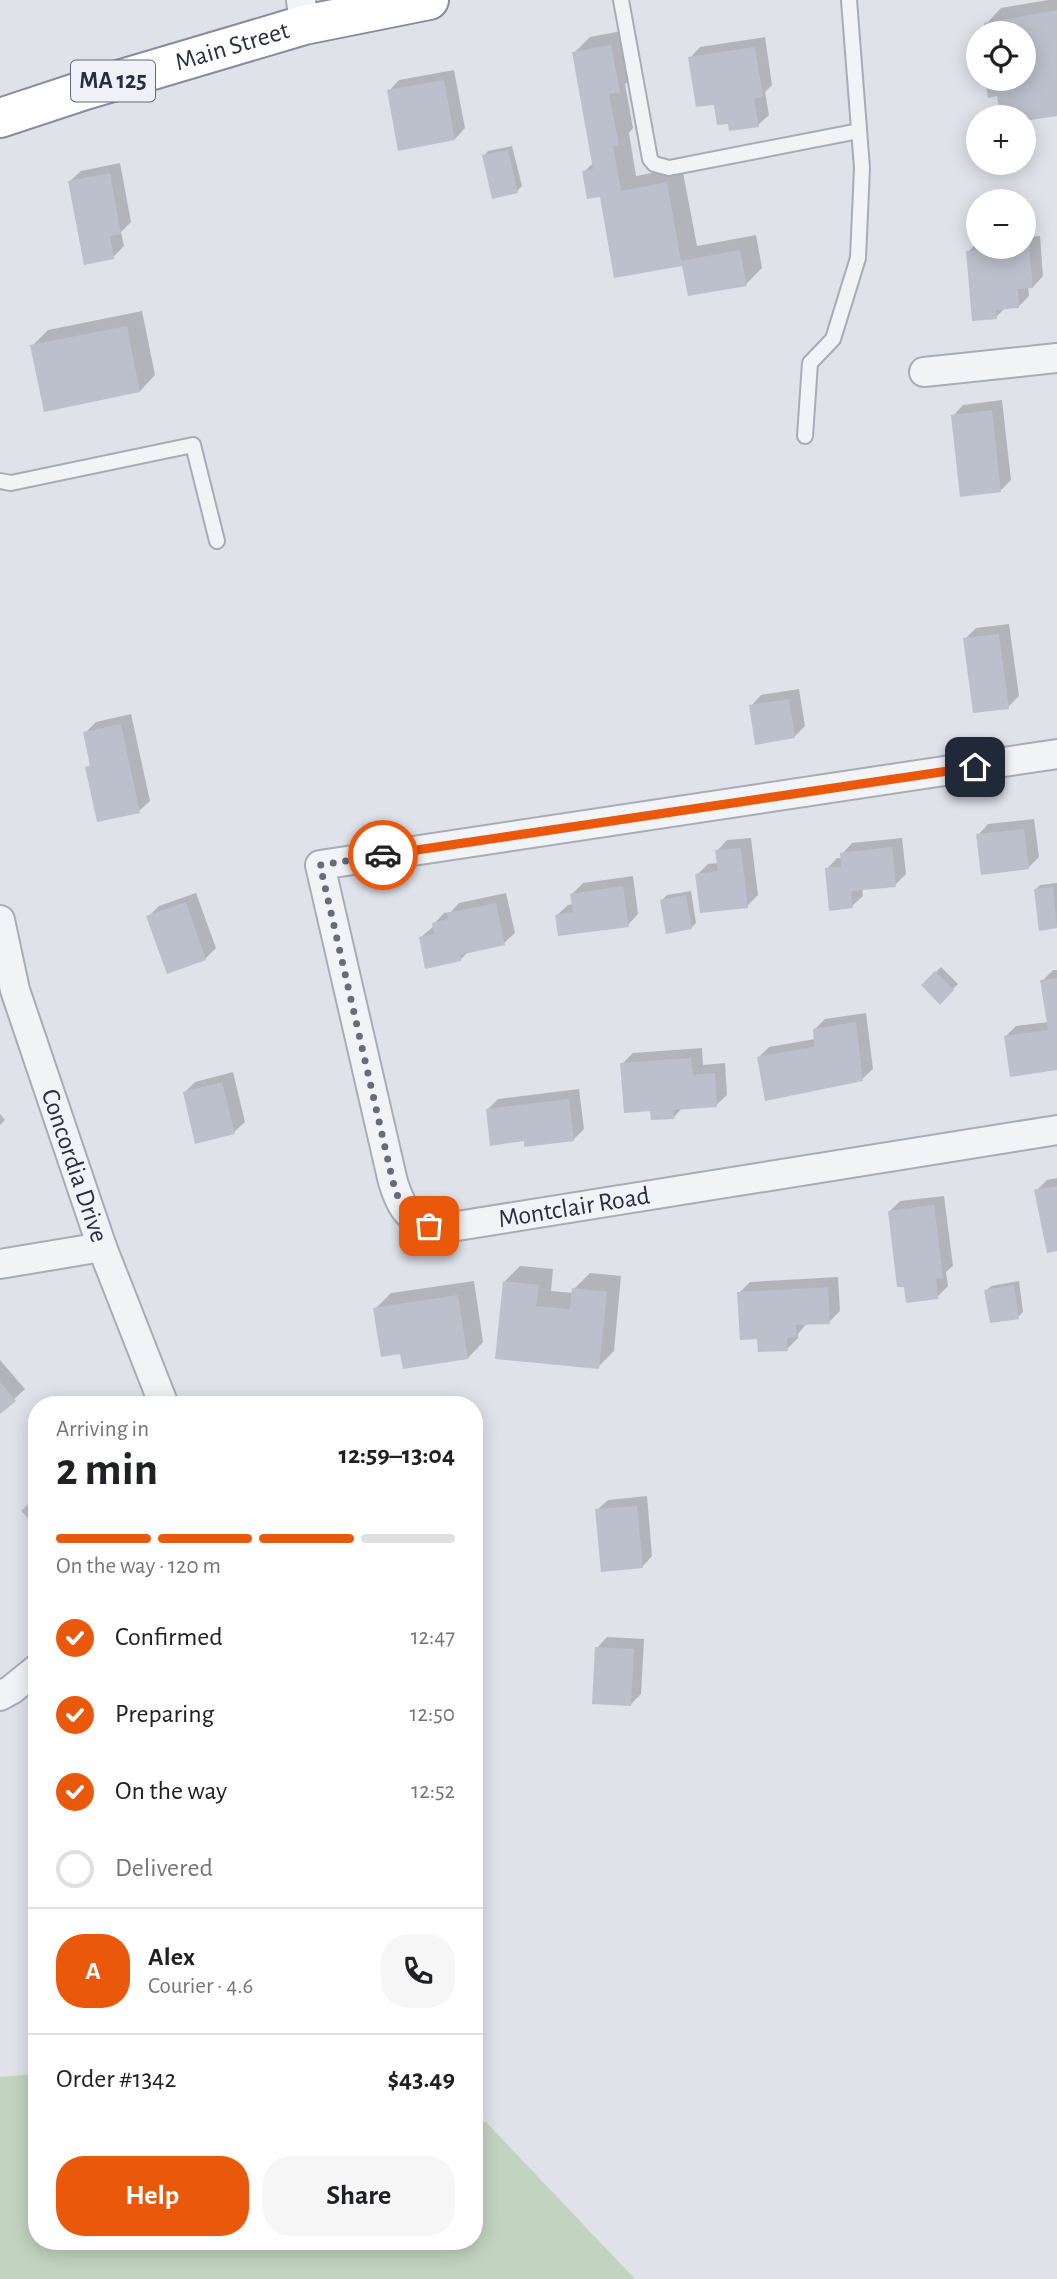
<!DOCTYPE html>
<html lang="en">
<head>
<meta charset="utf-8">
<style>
  :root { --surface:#fff; --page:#f6f6f6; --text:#202124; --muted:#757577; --line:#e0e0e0; --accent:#ea580c }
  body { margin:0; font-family:"Alegreya Sans",sans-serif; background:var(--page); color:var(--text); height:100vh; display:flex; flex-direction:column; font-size:26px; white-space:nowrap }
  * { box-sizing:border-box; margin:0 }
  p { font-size:23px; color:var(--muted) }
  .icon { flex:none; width:38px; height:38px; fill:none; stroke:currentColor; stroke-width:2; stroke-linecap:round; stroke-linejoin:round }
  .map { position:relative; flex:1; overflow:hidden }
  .sheet { position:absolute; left:28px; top:1396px; width:455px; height:854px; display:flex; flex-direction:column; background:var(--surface); border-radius:28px; box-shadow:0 4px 18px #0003 }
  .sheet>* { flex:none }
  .tools { position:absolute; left:966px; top:21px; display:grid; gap:14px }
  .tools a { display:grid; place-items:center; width:70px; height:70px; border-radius:50%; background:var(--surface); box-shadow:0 4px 18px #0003; font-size:35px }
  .pin { position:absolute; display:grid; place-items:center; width:60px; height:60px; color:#fff; margin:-30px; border-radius:14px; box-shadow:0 4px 10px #0006 }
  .courier { position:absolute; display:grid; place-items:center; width:70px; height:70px; margin:-35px; border:5px solid #ea580c; border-radius:50%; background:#fff; color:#222; box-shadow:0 2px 9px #0007 }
  .overview em { font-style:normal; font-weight:600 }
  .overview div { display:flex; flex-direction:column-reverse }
  .overview { display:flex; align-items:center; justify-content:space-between; height:119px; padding:0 28px }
  h1 { font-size:46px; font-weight:600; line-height:52px }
  .bar { display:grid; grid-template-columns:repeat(4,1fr); gap:10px 7px; align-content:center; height:84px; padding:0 28px }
  .bar i { height:9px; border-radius:5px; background:var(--line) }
  .bar .active { background:var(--accent) }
  .bar p { grid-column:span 4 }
  .line { display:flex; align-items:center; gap:18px; padding:0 28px; border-top:2px solid var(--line) }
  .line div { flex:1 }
  .round { display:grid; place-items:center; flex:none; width:74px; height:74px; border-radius:28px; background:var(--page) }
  ol { padding:0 28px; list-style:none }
  li { display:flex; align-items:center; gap:21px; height:77px }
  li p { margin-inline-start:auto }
  li .icon { padding:7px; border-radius:50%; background:var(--accent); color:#fff; stroke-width:4 }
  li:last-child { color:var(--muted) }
  li i { width:38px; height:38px; border:4px solid var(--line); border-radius:50% }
  .action { display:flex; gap:14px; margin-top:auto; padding:14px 28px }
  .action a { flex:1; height:80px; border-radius:28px; background:var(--accent); color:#fff; font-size:28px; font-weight:600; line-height:80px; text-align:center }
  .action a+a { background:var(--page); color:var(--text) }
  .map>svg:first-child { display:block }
  .green { fill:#c2d4c0 }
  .shadow { fill:#0003 }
  .building { fill:#bcc0cc }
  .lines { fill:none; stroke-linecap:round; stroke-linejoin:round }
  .service-casing { stroke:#a8acb7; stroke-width:18 }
  .minor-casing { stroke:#a8acb7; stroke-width:32 }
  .trunk-casing { stroke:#868ca1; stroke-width:42 }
  .service { stroke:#f2f3f7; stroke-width:14 }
  .minor { stroke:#f2f3f7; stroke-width:28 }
  .trunk { stroke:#fff; stroke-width:38 }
  .done { stroke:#676c7c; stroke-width:7; stroke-dasharray:0 12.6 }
  .route { stroke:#ea580c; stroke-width:9 }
  .labels { text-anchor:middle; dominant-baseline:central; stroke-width:7; stroke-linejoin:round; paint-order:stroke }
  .shield { fill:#eff1f7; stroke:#636878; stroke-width:2 }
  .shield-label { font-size:24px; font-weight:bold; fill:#272d42 }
  .street-label { font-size:26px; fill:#272d42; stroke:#eff1f7 }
</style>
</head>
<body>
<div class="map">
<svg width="1057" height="2279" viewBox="0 0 1057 2279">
  <rect width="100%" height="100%" fill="#dfe2e9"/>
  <path class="green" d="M37,2074v168h437v-120h12l149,157h-635v-202z"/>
  <g class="shadow">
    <path d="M1048,0h9v114l-33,6v-3h-21l-4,-23 -9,2 -3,-17h37v-46h-37l-1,-9 15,-16z"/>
    <path d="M627,30l8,45 -10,9 8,44 -4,5 7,43 46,-9 15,79 59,-11 6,33 -16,16 -62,-21 -83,-68 -17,-23 10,-10 -20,-109 16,-16z"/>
    <path d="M765,37l7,48 -7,7 4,23 -11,10 -43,-22 -25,-45 10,-11z"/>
    <path d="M454,70l11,58 -10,11 -66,-48 10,-11z"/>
    <path d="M512,146l10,40 -5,5 -33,-35 4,-5z"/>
    <path d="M120,163l11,59 -10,10 3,14 -11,11 -43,-76 11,-10z"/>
    <path d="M1040,236l3,40 -10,11h-5l1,9 -10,10 -14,2 -9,9 -28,-65 10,-10v5h46v-10z"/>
    <path d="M142,311l13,64 -15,16 -108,-45 16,-16z"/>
    <path d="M1002,400l9,80 -11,11 -47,-75 10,-11z"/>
    <path d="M1009,624l10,72 -11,11 -43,-68 11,-11z"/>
    <path d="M799,689l6,37 -11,11 -43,-31 10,-11z"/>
    <path d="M131,714l19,87 -11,10 -52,-43 5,-5 -7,-30 11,-11z"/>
    <path d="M1034,819l5,38 -11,11 -50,-33 10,-11z"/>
    <path d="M751,838l7,57 -11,11 -50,-31 11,-11 10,-1 -1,-12 10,-11z"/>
    <path d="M902,838l4,36 -11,11 -33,3 1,8 -11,10 -25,-37 10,-11h5v-4l10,-11z"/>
    <path d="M633,876l5,38 -10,11 -71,-10 11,-10 6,-1 -2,-10 11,-11z"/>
    <path d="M1057,883v44l-17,2 -5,-39 5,-5z"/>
    <path d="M691,891l5,32 -5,5 -29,-28 5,-5z"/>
    <path d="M196,893l20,55 -11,11 -57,-42 11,-11z"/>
    <path d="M506,893l9,40 -11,10 -35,8 -9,9 -39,-23 13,-11v-2l10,-11 7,-1 8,-9z"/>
    <path d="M941,967l17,17 -18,18 -17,-17z"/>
    <path d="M1053,970h4v99l-52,-32 11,-11 32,-4 -6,-41z"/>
    <path d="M866,1013l7,56 -11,10 -104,-21 11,-11 46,-8v-10l10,-10z"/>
    <path d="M702,1048l1,17 22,-2 2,32 -11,10 -33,2 -9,10 -23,-8 -29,-45 11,-11z"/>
    <path d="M233,1072l12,50 -11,10 -49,-40 10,-10z"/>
    <path d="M579,1089l5,40 -10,10 -87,-29 11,-11z"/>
    <path d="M0,1114l5,6 -5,5z"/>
    <path d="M1057,1178v71l-21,-58 11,-11z"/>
    <path d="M944,1196l9,70 -7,6 2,14 -11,11 -48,-85 11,-11z"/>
    <path d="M520,1266l33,3 -2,22 23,2v-4l16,-16 31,3 -7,75 -16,16 -94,-85z"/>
    <path d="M838,1277l2,34 -11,11 -22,1 -9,11v4l-11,11 -28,-12 -20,-44 11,-11z"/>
    <path d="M474,1281l9,61 -15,16 -66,-6 -27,-43 16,-16z"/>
    <path d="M1019,1281l4,31 -5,5 -32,-26 5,-5z"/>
    <path d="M0,1360l25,29 -25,23z"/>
    <path d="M647,1496l5,60 -10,11 -45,-57 11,-10z"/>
    <path d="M607,1637l37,2 -3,55 -11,11 -33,-57z"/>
  </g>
  <g class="building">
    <path d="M1057,10v106l-33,5v-4h-23l-4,-21 -9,2 -3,-19h39v-46h-39l-1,-10z"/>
    <path d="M611,45l9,47 -11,2 10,52h-6l8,45 46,-9 14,79 59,-11 7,36 -59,10 -6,-30 -68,12 -14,-81 -13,2 -5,-28 11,-2 -21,-117z"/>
    <path d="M755,47l8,50 -9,1 5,29 -30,4 -1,-7 -11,1 -3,-20 -18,2 -8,-50z"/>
    <path d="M444,80l11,60 -57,11 -11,-61z"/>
    <path d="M508,150l10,43 -26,6 -10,-44z"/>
    <path d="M110,173l11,61 -11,2 4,23 -30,6 -16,-84z"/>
    <path d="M1029,246l4,42 -15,1 1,19 -23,2 1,9 -25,2 -6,-70z"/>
    <path d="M127,326l13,66 -96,20 -14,-67z"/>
    <path d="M992,410l9,82 -41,5 -9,-82z"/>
    <path d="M999,634l10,75 -36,4 -10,-75z"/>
    <path d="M789,699l6,39 -40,7 -6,-40z"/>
    <path d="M121,724l19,89 -43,9 -12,-55 5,-1 -7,-34z"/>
    <path d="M1024,829l5,40 -48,6 -5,-41z"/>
    <path d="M892,847l4,40 -45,4 2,17 -24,3 -4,-43 16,-1 -1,-14z"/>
    <path d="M741,848l7,60 -48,5 -5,-39 23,-3 -3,-21z"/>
    <path d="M623,886l6,41 -71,9 -3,-21 18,-3 -3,-18z"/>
    <path d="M1053,887l4,41 -18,3 -5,-42z"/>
    <path d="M686,895l6,34 -26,5 -6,-34z"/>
    <path d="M186,902l20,58 -39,14 -21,-58z"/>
    <path d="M496,903l9,42 -45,10 1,6 -36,8 -6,-32 15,-3 -2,-11 16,-4 -1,-6z"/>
    <path d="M935,971l19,19 -14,15 -19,-20z"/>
    <path d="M1057,978v92l-47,7 -6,-41 44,-6 -8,-50z"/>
    <path d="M856,1022l7,59 -98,20 -8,-44 57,-10 -1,-18z"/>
    <path d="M691,1058l2,17 22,-2 2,34 -43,3v9l-23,1 -1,-9 -26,2 -4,-50z"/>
    <path d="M222,1082l13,52 -40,10 -12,-52z"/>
    <path d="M569,1099l5,42 -50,6v-6l-34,5 -4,-37z"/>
    <path d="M1057,1186v65l-10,2 -13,-63z"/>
    <path d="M934,1205l9,73 -7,1 2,20 -32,4 -2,-16h-7l-9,-76z"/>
    <path d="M503,1281l36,4 -3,21 34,3 2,-21 35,4 -8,77 -104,-10z"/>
    <path d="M1014,1285l5,34 -29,4 -6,-33z"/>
    <path d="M828,1287l2,37 -34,1 1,12 -10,1 1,13 -30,1 -1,-13 -17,1 -3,-48z"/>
    <path d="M458,1295l10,64 -65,10 -3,-15 -19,3 -8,-49z"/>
    <path d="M0,1382l16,19 -16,13z"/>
    <path d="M37,1496v31l-16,-16z"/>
    <path d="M637,1506l6,62 -42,4 -6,-63z"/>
    <path d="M595,1647l39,2 -3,57 -39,-2z"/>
  </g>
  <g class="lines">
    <defs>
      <g id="service">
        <path d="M621,0l29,159 4,5 15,4 190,-37"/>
        <path d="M805,436l5,-73 23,-24 25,-81 4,-90 -13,-168"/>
        <path d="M0,481l11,2 182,-38 24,96"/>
      </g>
      <g id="minor">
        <path d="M301,0l3,25"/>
        <path d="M924,372l133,-14"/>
        <path id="s1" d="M1057,754l-737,111 73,317c11,35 22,43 58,45l606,-97"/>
        <path id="s2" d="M0,920l15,70 87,257 62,158"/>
        <path d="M0,1264l102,-17"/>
        <path d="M0,1696l11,-6 26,-21"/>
      </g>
      <g id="trunk">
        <path id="s3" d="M0,118l85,-28 219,-65 125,-25"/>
      </g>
    </defs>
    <use href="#service" class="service-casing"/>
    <use href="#minor" class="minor-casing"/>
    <use href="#trunk" class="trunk-casing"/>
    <use href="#service" class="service"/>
    <use href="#minor" class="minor"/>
    <use href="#trunk" class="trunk"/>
  </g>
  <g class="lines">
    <path class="done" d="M383,855l-63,10 73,317c7,24 13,34 36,44"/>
    <path class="route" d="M383,855l592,-88"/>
  </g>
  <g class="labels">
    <rect class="shield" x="71" y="60.5" width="84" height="41" rx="5"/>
    <g class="shield-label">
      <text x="113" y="81">MA 125</text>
    </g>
    <g class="street-label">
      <text stroke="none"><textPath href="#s3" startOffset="243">Main Street</textPath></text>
      <text stroke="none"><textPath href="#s2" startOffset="257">Concordia Drive</textPath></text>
      <text stroke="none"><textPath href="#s1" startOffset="1276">Montclair Road</textPath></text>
    </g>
  </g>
</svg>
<div class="tools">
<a><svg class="icon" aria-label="locate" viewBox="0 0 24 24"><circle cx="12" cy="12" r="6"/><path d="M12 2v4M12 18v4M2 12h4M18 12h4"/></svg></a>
<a>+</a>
<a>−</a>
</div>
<div class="pin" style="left:429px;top:1226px;background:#ea580c"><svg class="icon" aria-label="bag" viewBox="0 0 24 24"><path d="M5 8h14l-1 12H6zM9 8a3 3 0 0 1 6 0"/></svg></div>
<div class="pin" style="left:975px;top:767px;background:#1f2937"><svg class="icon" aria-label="home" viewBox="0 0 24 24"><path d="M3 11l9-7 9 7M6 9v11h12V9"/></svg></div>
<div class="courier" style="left:383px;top:855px"><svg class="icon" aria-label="car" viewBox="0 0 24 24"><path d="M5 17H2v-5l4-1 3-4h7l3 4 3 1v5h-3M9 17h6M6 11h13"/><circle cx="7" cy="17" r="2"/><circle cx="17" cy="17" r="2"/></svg></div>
<section class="sheet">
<div class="overview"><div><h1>2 min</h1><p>Arriving in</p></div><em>12:59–13:04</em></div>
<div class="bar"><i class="active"></i><i class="active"></i><i class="active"></i><i></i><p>On the way · 120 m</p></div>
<ol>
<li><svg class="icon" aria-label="check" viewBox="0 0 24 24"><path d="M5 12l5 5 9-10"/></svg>Confirmed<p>12:47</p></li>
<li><svg class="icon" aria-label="check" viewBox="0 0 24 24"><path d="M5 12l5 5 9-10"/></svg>Preparing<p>12:50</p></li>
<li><svg class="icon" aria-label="check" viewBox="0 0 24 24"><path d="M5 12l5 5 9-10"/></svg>On the way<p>12:52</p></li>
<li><i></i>Delivered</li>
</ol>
<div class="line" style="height:126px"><b class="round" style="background:var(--accent);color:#fff">A</b><div><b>Alex</b><p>Courier · 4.6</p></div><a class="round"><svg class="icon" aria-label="phone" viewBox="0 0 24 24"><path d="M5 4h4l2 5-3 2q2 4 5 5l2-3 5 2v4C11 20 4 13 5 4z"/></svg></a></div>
<div class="line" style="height:91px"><div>Order #1342</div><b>$43.49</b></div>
<div class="action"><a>Help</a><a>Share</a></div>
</section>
</div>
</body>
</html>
